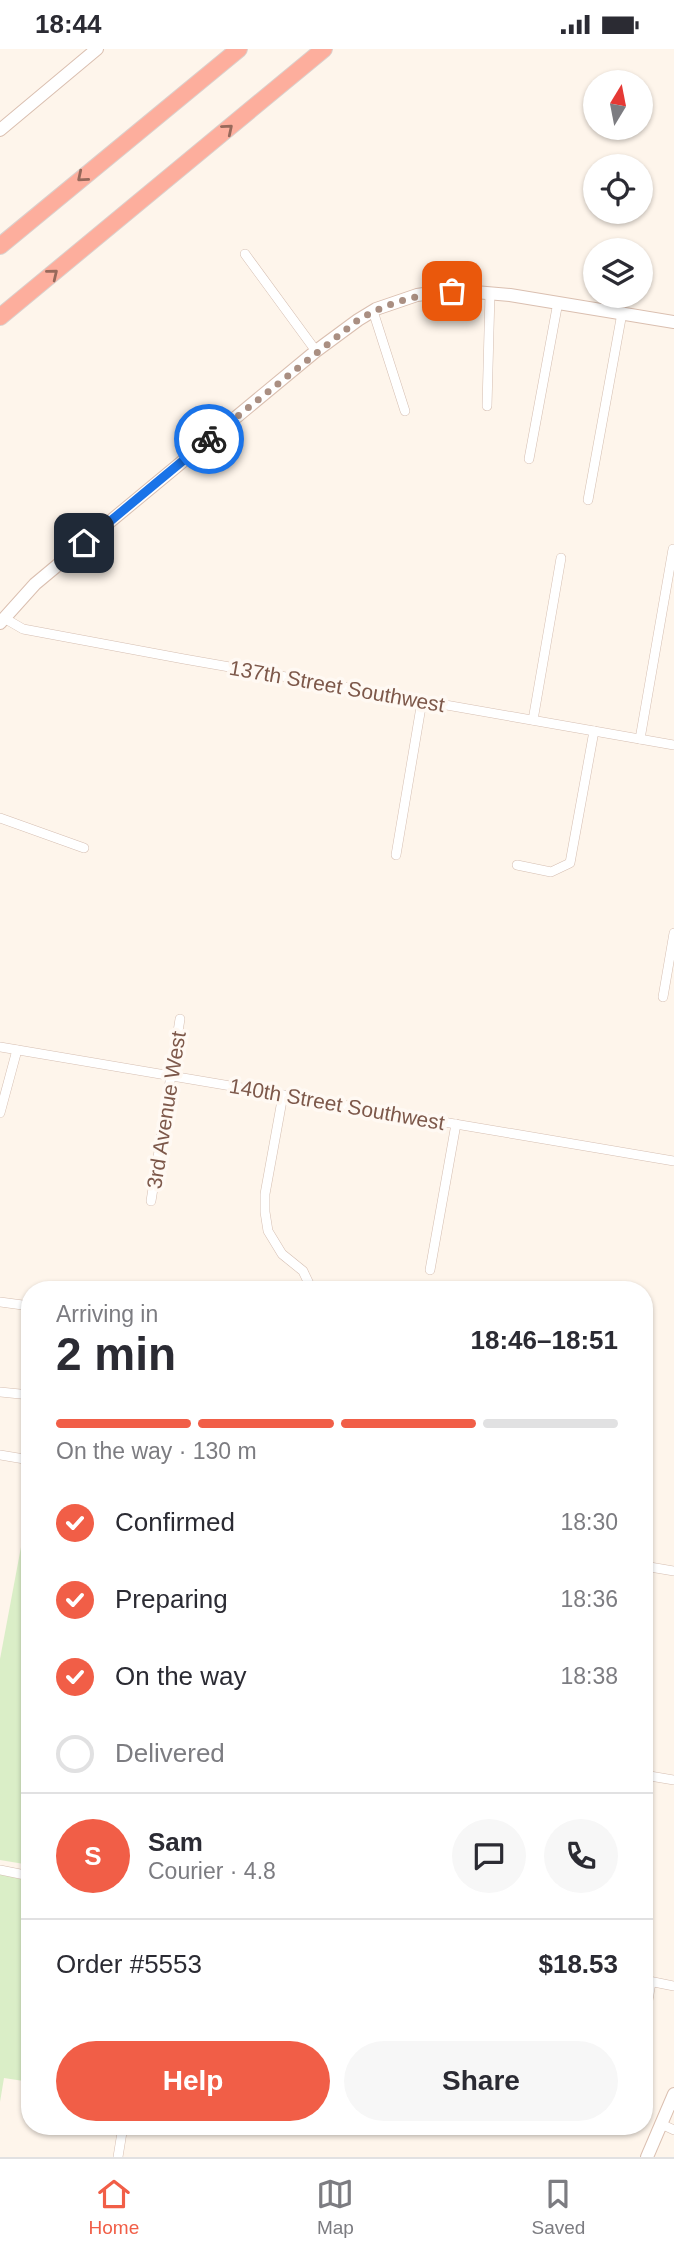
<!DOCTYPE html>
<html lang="en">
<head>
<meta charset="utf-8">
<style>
  :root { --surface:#fff; --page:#f7f7f7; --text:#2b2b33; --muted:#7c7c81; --line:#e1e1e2; --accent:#f15e47 }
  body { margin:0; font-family:Arial,sans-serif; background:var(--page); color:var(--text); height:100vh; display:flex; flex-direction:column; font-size:26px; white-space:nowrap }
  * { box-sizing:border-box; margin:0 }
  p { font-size:23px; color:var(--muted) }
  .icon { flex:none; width:38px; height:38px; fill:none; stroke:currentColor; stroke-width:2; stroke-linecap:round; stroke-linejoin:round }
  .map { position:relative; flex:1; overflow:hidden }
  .side { position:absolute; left:21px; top:1232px; width:632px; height:854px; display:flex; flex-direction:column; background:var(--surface); border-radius:28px; box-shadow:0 2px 5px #0004 }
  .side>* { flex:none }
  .needle { width:46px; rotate:10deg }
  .buttons { position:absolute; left:583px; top:21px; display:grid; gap:14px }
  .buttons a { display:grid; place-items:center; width:70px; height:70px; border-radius:50%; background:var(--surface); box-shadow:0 2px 5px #0004; font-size:35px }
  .pin { position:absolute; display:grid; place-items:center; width:60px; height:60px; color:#fff; margin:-30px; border-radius:14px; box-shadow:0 4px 10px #0006 }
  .courier { position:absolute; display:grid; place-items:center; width:70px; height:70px; margin:-35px; border:5px solid #1a73e8; border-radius:50%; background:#fff; color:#222; box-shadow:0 2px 9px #0007 }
  .head em { font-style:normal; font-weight:600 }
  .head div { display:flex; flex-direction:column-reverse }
  .head { display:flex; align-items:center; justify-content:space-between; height:119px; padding:0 35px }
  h1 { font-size:46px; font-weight:600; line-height:52px }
  .bar { display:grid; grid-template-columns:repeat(4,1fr); gap:10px 7px; align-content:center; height:84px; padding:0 35px }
  .bar i { height:9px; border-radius:5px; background:var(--line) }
  .bar .selected { background:var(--accent) }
  .bar p { grid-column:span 4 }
  .line { display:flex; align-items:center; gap:18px; padding:0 35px; border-top:2px solid var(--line) }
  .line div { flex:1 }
  .round { display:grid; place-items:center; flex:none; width:74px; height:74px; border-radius:37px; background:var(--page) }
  ol { padding:0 35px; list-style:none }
  li { display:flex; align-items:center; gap:21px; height:77px }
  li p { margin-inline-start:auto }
  li .icon { padding:7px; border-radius:50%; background:var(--accent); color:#fff; stroke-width:4 }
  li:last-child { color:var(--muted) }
  li i { width:38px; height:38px; border:4px solid var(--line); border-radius:50% }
  .primary-button { display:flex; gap:14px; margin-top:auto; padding:14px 35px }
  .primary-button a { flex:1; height:80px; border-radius:42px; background:var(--accent); color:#fff; font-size:28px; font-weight:600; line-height:80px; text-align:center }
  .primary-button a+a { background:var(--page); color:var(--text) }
  .status { display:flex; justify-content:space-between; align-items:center; height:49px; padding:0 35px; background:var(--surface); direction:ltr }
  .status svg { height:19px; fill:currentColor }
  .dock { display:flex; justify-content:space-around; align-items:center; height:98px; border-top:2px solid var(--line); background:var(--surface); font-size:19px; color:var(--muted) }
  .dock a { display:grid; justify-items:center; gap:4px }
  .dock .selected { color:var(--accent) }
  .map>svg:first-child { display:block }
  .green { fill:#daeec7 }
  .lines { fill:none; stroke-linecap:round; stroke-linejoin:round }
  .street-casing { stroke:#d5beb1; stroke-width:10 }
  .secondary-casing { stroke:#dabfb0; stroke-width:14 }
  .highway-casing { stroke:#dbd0cc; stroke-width:18 }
  .street { stroke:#fff; stroke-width:9 }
  .secondary { stroke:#fff; stroke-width:12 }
  .highway { stroke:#fdae9d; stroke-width:16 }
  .oneway { stroke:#97695b }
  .done { stroke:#aa8f82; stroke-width:7; stroke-dasharray:0 12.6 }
  .route { stroke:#1a73e8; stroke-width:9 }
  .labels { text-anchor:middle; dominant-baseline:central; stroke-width:7; stroke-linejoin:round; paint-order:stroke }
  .street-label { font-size:21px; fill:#7d584a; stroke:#fff9f3 }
</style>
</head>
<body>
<div class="status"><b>18:44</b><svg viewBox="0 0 49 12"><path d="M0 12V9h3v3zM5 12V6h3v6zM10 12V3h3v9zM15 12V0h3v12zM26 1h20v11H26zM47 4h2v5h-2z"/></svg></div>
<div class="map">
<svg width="674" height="2108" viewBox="0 0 674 2108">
  <rect width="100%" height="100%" fill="#fef5eb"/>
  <g class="green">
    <path d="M30,1450v366l-30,-5v-201z"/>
    <path d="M0,1825l30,5v203l-26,-4 -4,24z"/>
  </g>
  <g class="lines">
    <defs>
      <g id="street">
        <path d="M245,205l71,97"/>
        <path d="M373,262l32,100"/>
        <path d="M487,357l3,-113"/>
        <path d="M529,410l29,-157"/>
        <path d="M588,451l34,-187"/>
        <path d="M4,569l19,11 161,30 490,86"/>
        <path d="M533,671l28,-162"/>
        <path d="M640,690l33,-190"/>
        <path d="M0,769l84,30"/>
        <path d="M396,806l26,-154"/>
        <path d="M517,816l34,7 19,-9 24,-132"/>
        <path d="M663,948l11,-64"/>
        <path d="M0,998l674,114"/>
        <path d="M283,1046l-18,99v18l3,19 14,23 21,17 9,19"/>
        <path d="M0,1064l17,-63"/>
        <path d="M151,1152l29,-182"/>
        <path d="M430,1221l26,-146"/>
        <path d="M0,1253l30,4"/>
        <path d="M0,1343l30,3"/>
        <path d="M0,1406l30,5"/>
        <path d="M644,1517l30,5"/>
        <path d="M644,1726l30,5"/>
        <path d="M0,1821l30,6"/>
        <path d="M644,1931l30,6"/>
        <path d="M644,1976l7,-43"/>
        <path d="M661,2075l13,6"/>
        <path d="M118,2108l5,-31"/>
      </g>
      <g id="secondary">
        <path d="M0,81l97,-81"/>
        <path d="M0,574l35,-39 66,-55 215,-178 42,-31 18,-11 41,-14 35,-5 58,5 164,27"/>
        <path d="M647,2108l27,-63"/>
      </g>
      <g id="highway">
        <path d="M0,197l239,-197"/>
        <path d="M0,268l324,-268"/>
      </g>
    </defs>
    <use href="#street" class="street-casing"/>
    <use href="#secondary" class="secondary-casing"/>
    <use href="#highway" class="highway-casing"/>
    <use href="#street" class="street"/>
    <use href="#secondary" class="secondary"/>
    <use href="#highway" class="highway"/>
  </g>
  <defs><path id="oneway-chevron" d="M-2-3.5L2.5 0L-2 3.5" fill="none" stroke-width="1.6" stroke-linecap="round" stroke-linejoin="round" transform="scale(1.75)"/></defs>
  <g class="oneway">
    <use href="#oneway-chevron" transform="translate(228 80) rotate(-40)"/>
    <use href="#oneway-chevron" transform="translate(82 128) rotate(140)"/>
    <use href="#oneway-chevron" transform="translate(53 225) rotate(-39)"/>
  </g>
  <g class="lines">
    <path class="done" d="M209,390l149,-119c30,-18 60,-25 94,-29"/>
    <path class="route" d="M84,494l125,-104"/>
  </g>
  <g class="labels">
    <g class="street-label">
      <text transform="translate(337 637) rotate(10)">137th Street Southwest</text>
      <text transform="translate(337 1055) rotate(10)">140th Street Southwest</text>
      <text transform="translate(166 1061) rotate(-81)">3rd Avenue West</text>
    </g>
  </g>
</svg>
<div class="buttons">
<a><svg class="needle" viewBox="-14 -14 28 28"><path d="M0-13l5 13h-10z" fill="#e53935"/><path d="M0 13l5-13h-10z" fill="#7c7c81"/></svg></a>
<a><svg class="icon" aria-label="locate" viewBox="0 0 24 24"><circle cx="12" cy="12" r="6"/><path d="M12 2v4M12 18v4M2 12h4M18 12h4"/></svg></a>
<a><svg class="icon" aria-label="layers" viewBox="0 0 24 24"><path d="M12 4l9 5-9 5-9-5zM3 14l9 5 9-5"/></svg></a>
</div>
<div class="pin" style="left:452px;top:242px;background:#ea580c"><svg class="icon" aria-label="bag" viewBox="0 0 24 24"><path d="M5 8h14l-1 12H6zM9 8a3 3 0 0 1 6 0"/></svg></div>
<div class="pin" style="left:84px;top:494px;background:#1f2937"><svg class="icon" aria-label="home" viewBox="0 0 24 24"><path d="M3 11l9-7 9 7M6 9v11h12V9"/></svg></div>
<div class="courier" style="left:209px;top:390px"><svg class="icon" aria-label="bike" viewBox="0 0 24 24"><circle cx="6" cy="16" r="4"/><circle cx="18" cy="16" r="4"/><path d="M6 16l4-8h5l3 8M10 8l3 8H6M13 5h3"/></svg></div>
<section class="side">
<div class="head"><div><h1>2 min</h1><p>Arriving in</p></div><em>18:46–18:51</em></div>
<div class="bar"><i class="selected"></i><i class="selected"></i><i class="selected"></i><i></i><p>On the way · 130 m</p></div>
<ol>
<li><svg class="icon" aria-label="check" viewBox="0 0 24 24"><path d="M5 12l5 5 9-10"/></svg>Confirmed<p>18:30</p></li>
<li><svg class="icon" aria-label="check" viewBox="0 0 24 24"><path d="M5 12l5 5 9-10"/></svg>Preparing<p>18:36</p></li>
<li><svg class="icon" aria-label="check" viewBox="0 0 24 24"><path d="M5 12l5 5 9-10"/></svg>On the way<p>18:38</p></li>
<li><i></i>Delivered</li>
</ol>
<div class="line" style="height:126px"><b class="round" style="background:var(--accent);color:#fff">S</b><div><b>Sam</b><p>Courier · 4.8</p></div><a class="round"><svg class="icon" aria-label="chat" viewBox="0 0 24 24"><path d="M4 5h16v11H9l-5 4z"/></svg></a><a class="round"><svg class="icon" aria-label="phone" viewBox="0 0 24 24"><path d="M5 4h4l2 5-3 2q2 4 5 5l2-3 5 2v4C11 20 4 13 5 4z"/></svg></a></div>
<div class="line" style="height:91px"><div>Order #5553</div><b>$18.53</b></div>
<div class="primary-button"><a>Help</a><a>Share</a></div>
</section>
</div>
<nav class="dock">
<a class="selected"><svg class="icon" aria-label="home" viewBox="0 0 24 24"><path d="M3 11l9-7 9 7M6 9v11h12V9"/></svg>Home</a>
<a><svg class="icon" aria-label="map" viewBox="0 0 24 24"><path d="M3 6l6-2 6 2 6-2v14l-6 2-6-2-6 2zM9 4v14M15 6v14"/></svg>Map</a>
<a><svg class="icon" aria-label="saved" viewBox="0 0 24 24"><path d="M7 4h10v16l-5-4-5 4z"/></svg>Saved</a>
</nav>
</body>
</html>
